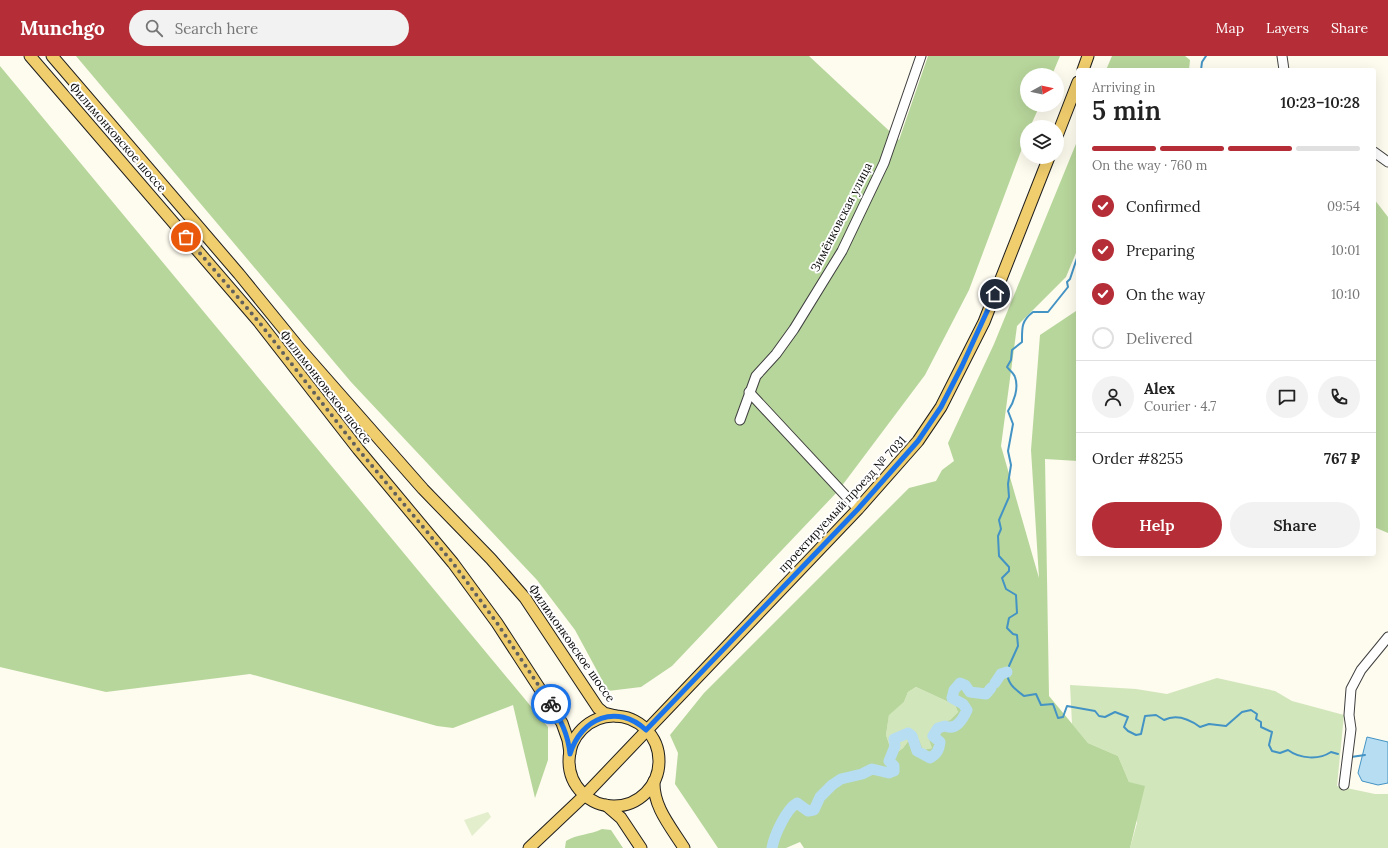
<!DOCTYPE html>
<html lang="en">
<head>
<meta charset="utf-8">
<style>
  :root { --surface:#fff; --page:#f2f2f2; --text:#222; --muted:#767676; --line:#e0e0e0; --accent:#b52e37 }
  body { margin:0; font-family:Lora,serif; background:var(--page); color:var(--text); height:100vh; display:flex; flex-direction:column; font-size:15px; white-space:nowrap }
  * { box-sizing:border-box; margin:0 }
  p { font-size:13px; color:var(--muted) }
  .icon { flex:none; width:22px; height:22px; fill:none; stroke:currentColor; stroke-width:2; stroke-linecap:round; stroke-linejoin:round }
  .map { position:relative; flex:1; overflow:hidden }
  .side { position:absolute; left:1076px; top:12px; width:300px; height:488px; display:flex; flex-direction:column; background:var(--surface); border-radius:4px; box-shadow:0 4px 16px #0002 }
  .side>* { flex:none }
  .needle { width:26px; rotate:82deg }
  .tools { position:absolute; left:1020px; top:12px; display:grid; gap:8px }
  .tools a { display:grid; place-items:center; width:44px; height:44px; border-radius:50%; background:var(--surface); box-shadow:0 4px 16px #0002; font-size:20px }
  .pin { position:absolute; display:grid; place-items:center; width:34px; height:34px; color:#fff; margin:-17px; border:2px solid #fff; border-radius:50%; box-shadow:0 1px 4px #0007 }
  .courier { position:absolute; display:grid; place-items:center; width:40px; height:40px; margin:-20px; border:3px solid #1a73e8; border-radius:50%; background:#fff; color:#222; box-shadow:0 1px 5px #0007 }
  .overview em { font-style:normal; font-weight:600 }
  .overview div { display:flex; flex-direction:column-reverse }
  .overview { display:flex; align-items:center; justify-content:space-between; height:68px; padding:0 16px }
  h1 { font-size:26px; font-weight:600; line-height:30px }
  .bar { display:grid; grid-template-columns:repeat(4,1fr); gap:6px 4px; align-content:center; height:48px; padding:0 16px }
  .bar i { height:5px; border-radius:3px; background:var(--line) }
  .bar .selected { background:var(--accent) }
  .bar p { grid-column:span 4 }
  .line { display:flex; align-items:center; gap:10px; padding:0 16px; border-top:1px solid var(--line) }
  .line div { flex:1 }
  .round { display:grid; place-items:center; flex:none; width:42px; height:42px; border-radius:21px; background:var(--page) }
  ol { padding:0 16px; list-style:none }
  li { display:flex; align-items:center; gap:12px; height:44px }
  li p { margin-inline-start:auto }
  li .icon { padding:4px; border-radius:50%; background:var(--accent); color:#fff; stroke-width:4 }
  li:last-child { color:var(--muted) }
  li i { width:22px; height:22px; border:2px solid var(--line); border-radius:50% }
  .primary-button { display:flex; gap:8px; margin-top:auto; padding:8px 16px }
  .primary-button a { flex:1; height:46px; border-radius:24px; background:var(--accent); color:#fff; font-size:16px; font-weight:600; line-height:46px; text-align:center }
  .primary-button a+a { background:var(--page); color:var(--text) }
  header { display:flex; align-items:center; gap:24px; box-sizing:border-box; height:56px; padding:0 20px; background:var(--accent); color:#fff }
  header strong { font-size:19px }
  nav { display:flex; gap:22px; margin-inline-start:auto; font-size:14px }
  .search { width:280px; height:36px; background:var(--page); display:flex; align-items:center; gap:10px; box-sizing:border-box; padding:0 14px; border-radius:22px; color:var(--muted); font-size:15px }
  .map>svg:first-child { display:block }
  .green { fill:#d2e6bb }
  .forest { fill:#b7d69b; fill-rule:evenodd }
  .pitch { fill:#e3eecc }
  .water { fill:#b7ddf2; stroke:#4393c4 }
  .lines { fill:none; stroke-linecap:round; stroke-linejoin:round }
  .stream { stroke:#4393c4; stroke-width:2 }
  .river { stroke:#b7ddf2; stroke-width:11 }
  .minor-casing { stroke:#404040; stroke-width:11 }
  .major-casing { stroke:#1e1e1e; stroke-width:13 }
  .minor { stroke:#fff; stroke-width:9 }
  .major { stroke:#f0cd6d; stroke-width:11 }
  .done { stroke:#61605c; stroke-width:4; stroke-dasharray:0 7.2 }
  .route { stroke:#1a73e8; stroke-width:5 }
  .labels { text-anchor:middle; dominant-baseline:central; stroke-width:4; stroke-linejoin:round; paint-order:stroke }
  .street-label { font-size:12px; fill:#0d0d0d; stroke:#fff }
</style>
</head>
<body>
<header>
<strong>Munchgo</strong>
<div class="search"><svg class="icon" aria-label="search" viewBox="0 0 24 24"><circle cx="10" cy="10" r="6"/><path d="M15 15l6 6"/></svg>Search here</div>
<nav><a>Map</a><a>Layers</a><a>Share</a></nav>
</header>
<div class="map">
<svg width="1388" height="792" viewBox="0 0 1388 792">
  <rect width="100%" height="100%" fill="#fefbef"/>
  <g class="green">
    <path d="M1217,622l58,13 17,10 52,14 -7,71 38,8h13v54h-258l7,-25 -8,-41 -11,-26 -30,-13 -16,-19 -2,-39 66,4 31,5z"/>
    <path d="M916,631l39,18 3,7 -8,8 -13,5 -5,23 -9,2 -14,-10 -6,8 -8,6 -3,-1 -6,-18 3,-21 15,-12 4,-10z"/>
  </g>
  <g class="forest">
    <path d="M76,0h733l90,84 29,-84h132l-8,19h-25v30h13l-10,22h-3v8l-58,155 -44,85 -87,116 -166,175 -31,21 -33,4 -33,-61 -38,-50 -186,-198z"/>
    <path d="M1112,0h73l5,4 -1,10h-83z"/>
    <path d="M0,10l548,661v33l-13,38 -22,-93 -60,23 -16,-2 -187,-52 -144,18 -106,-25z"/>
    <path d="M1078,83v109l-12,29 -49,49 -16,120 38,132 -8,-128 9,-115 36,-24 2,-4v154l-33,-2 4,237 39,47 30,13 11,26 16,4 -15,62h-326l-4,-6 -14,6h-68l-43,-64 3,-31 -8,-18 34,-42 205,-205 27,-7 6,-11 12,-9 -6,-18 46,-99zM916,631l39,18 3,7 -8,8 -13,4 -8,15 3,9 -9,2 -4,-10h-10l-6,8 -8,6 -3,-1 -6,-18 3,-20 15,-13 4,-10z"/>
    <path d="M1374,143l14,18v316l-14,-6z"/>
    <path d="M602,773l9,1 12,18h-58l1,-7c11,-7 24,-6 36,-12z"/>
  </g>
  <path class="pitch" d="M488,756l3,5 -19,19 -8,-16z"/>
  <path class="water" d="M1367,681l21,5v41l-10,2 -16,-4 -4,-8z"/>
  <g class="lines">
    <g class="stream">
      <path d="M1201,14l1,-8 4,-6"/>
      <path d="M1009,610l9,-20 -1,-11 -4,-1 -6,-6 2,-10 8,-5 -1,-18 -10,-6 -4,-11 7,-7v-4l-10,-11 -1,-20 3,-7 -2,-9 10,-23 -1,-13 3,-19 -3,-14 5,-27 -5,-13c6,-9 11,-23 7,-34 -1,-4 -6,-7 -8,-10l4,-7 1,-10 10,-8c0,-14 -1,-21 11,-30h15l20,-25 -1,-5 3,-3 8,-24"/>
      <path d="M1007,615c0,13 8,18 17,25l12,-2 5,11 12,-1 5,14 5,-1 4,-11 28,5 4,5 6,1 10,-5 13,5 -4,10 4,4 8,4 5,-1 4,-18 11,-1 8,5c12,-6 25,-1 36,7l9,-3 17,2 16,-14 9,-2 6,4 -1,5 5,3v5l11,5 -3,13 3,6 8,2 8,-3c12,9 31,10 43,2l7,2"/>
      <path d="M1351,701l14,-2"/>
    </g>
    <g class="river">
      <path d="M995,627l6,-9 6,-2"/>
      <path d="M772,792c2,-12 14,-39 25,-45l11,8 6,-1 6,-13 12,-12 9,-6 21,-5 10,-5 17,4 5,-2v-5l-5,-5 6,-15 -1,-7 14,-6 4,3 5,15 13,7c7,-4 9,-8 10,-16l-7,-6 5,-8 7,-2c11,5 18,-7 22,-16l-4,-6 -11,-6 2,-8 6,-7 5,2 5,7 16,2 5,-6"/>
    </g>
    <defs>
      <g id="minor">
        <path d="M1282,0l2,14"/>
        <path d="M1374,96l14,10"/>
        <path d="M749,336l109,117"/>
        <path d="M740,364l16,-44 20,-22 18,-25 48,-78 42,-88 37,-107"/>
        <path d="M1344,729l7,-56 -2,-14 2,-26 10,-19 27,-33"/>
      </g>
      <g id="major">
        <path d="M30,0l229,266 99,127 95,114 44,60 65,100 6,17 2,13"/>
        <path d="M52,0l187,218 61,75 123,140 68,70 34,39 73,110 6,5 12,3"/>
        <path d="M1083,14l5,-14"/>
        <path d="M1057,80l21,-54"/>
        <circle cx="614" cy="705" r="45"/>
        <path d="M654,725c-1,26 17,46 30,67"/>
        <path d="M606,749l15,13 20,30"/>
        <path d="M529,792l56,-53 273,-286 60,-68 23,-34 43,-85 65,-165"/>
      </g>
    </defs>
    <use href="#minor" class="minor-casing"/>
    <use href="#major" class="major-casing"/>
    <use href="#minor" class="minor"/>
    <use href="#major" class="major"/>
  </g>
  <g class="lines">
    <path class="done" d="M186,181l73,85 99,127 95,114 44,60 54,81"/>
    <path class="route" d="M551,648c10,17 17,30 19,50 11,-36 47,-51 76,-24l212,-221 60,-68 23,-34 21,-41 33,-72"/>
  </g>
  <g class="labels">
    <g class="street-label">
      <text transform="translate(118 81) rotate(49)">Филимонковское шоссе</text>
      <text transform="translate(841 161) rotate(-63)">Зимёнковская улица</text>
      <text transform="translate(326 331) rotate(52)">Филимонковское шоссе</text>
      <text transform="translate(842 448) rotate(-47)">проектируемый проезд № 7031</text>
      <text transform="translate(572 587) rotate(55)">Филимонковское шоссе</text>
    </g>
  </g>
</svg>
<div class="tools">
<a><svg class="needle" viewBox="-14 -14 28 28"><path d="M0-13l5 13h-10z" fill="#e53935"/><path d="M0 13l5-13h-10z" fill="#767676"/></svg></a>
<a><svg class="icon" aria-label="layers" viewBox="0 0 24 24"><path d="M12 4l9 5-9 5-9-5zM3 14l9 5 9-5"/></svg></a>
</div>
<div class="pin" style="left:186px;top:181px;background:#ea580c"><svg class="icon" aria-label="bag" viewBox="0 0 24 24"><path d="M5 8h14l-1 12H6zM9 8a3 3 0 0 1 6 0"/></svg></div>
<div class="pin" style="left:995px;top:238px;background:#1f2937"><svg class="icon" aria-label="home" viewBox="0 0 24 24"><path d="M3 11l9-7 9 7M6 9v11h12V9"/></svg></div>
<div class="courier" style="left:551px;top:648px"><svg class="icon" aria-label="bike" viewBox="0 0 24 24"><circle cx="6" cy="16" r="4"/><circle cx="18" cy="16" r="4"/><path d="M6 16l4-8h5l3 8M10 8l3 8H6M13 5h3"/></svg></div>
<section class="side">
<div class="overview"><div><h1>5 min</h1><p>Arriving in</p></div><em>10:23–10:28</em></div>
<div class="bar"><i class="selected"></i><i class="selected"></i><i class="selected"></i><i></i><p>On the way · 760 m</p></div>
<ol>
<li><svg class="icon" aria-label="check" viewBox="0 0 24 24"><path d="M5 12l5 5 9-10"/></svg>Confirmed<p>09:54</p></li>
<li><svg class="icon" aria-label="check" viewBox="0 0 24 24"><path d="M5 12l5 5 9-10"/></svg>Preparing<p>10:01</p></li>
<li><svg class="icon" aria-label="check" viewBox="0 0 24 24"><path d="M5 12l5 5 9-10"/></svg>On the way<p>10:10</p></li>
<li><i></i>Delivered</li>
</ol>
<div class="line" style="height:72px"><a class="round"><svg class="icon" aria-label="person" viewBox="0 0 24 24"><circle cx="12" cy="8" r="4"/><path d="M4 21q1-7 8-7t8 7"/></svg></a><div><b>Alex</b><p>Courier · 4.7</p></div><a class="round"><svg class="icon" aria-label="chat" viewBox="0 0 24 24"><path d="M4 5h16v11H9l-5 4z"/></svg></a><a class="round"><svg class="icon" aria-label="phone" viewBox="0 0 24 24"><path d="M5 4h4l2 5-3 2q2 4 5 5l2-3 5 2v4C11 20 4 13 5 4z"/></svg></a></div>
<div class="line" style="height:52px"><div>Order #8255</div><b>767 ₽</b></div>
<div class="primary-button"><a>Help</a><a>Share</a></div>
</section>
</div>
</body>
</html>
